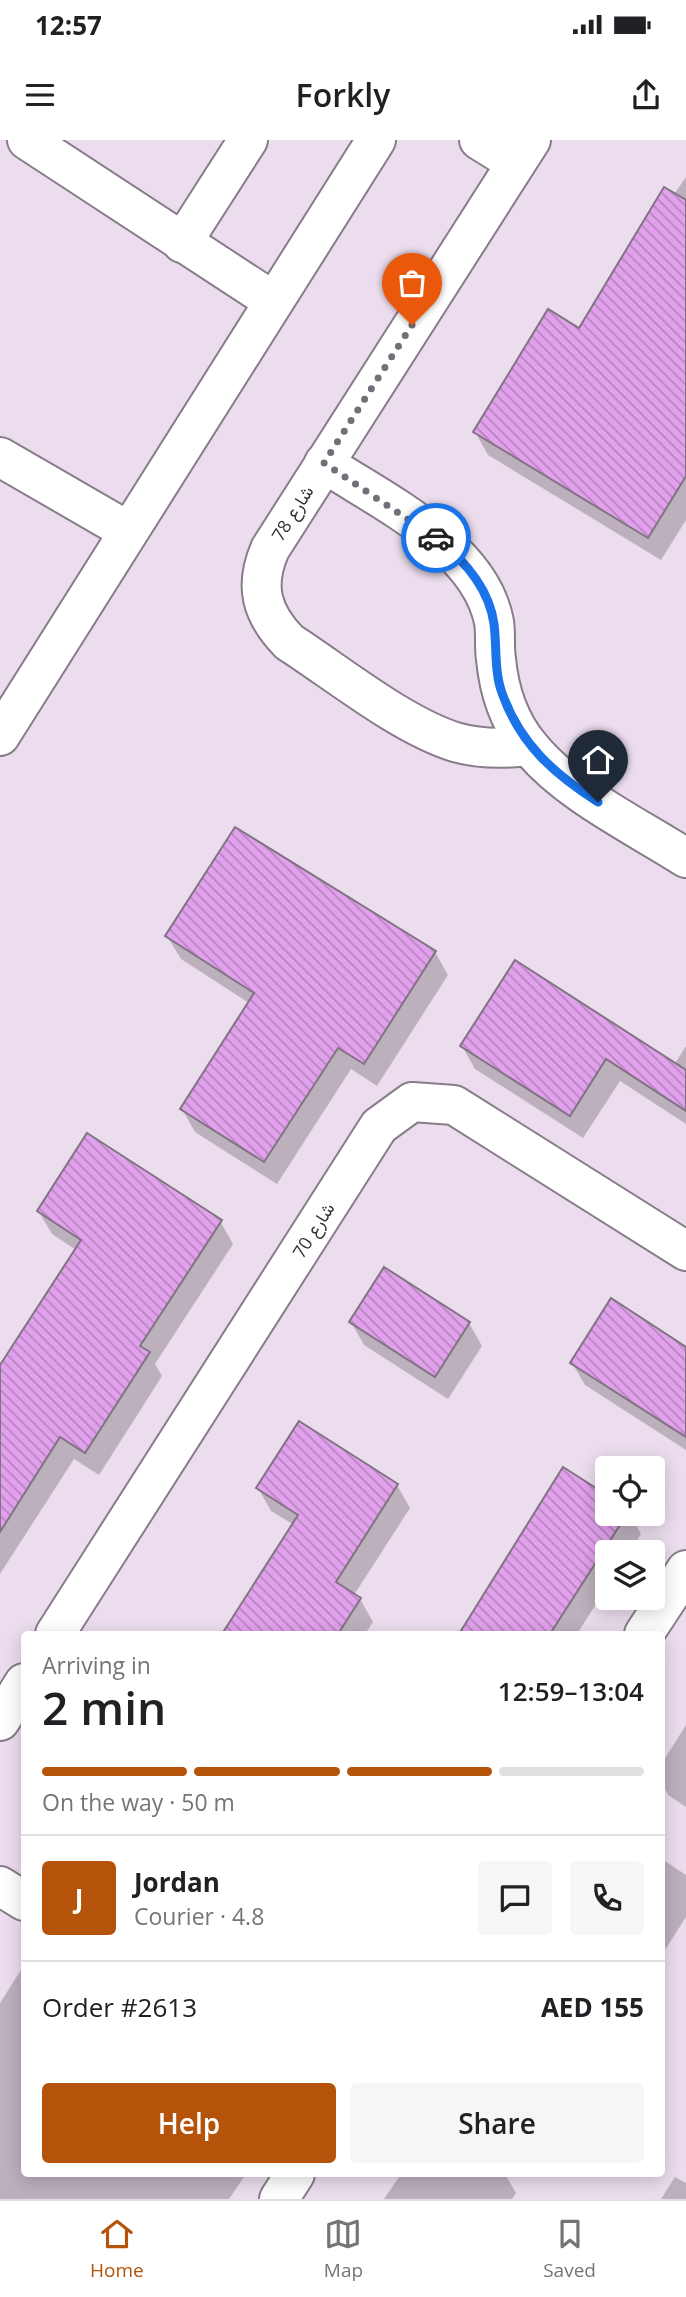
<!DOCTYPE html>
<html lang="en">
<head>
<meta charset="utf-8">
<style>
  :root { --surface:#fff; --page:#f6f6f6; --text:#202124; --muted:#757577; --line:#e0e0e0; --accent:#b45309 }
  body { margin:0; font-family:"Open Sans",Vazirmatn,sans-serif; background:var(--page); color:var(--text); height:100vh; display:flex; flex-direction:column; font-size:26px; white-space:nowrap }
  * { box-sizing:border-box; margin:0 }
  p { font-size:23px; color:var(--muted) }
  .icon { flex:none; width:38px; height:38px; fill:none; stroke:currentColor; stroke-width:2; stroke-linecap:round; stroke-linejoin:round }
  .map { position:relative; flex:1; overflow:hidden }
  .details { position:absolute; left:21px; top:1491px; width:644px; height:546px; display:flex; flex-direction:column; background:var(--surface); border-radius:7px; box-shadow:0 4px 18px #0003 }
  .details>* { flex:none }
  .buttons { position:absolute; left:595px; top:1316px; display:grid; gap:14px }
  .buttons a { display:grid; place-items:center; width:70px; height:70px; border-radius:7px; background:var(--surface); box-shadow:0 4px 18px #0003; font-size:35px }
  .pin { position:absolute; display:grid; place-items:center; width:60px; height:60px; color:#fff; margin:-72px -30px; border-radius:50% 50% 50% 0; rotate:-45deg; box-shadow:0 0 7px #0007 }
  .pin .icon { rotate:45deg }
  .courier { position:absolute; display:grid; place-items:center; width:70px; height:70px; margin:-35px; border:5px solid #1a73e8; border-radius:50%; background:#fff; color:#222; box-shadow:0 2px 9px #0007 }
  .head em { font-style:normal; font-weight:600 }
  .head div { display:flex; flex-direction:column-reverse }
  .head { display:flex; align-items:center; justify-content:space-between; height:119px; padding:0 21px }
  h1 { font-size:46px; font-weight:600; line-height:52px }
  .bar { display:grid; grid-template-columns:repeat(4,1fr); gap:10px 7px; align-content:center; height:84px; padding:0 21px }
  .bar i { height:9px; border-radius:5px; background:var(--line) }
  .bar .active { background:var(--accent) }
  .bar p { grid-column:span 4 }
  .line { display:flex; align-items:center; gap:18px; padding:0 21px; border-top:2px solid var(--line) }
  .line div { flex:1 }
  .round { display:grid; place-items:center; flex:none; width:74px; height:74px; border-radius:7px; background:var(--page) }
  .cta { display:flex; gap:14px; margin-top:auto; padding:14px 21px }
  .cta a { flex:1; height:80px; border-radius:7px; background:var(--accent); color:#fff; font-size:28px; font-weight:600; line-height:80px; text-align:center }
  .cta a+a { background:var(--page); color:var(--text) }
  .status { display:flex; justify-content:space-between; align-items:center; height:49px; padding:0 35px; background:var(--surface); direction:ltr }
  .status svg { height:19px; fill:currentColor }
  header { display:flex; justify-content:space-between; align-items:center; height:91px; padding:0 21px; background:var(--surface); font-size:32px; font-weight:600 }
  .tab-bar { display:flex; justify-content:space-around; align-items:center; height:98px; border-top:2px solid var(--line); background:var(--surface); font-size:19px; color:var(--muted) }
  .tab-bar a { display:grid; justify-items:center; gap:4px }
  .tab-bar .active { color:var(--accent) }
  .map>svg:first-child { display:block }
  .shadow { fill:#0003 }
  .building { fill:url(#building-back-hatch); stroke:#807482; stroke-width:2 }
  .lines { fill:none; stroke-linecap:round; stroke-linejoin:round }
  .minor-casing { stroke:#887c8a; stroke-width:42 }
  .minor { stroke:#fff; stroke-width:38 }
  .done { stroke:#756d77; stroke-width:7; stroke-dasharray:0 12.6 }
  .route { stroke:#1a73e8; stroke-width:9 }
  .labels { text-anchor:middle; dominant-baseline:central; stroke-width:5; stroke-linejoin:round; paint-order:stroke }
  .street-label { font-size:18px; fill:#363137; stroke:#fff }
</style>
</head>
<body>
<div class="status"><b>12:57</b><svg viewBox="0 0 49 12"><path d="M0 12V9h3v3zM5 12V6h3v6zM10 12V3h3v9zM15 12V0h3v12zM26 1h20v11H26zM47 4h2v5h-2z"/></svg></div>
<header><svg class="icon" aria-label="menu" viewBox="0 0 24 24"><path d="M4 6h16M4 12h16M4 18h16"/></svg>Forkly<svg class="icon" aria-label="share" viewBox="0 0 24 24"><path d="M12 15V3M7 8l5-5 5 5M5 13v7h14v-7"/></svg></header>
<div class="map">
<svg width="686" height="2059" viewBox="0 0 686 2059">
  <defs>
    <pattern id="building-back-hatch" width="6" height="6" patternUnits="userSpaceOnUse" patternTransform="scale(1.75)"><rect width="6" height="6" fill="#e2a1ec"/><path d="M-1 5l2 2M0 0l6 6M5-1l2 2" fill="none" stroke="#b884c0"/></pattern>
  </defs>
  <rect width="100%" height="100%" fill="#ebdded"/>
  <g class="shadow">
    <path d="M686,37v343l-25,40 -173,-105 -13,-23 105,-102z"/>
    <path d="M362,765l73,47 13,23 -71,111 -26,-17 -74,115 -82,-52 -13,-23 67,-106 -68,-44 -14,-23 193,-28z"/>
    <path d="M462,906l212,19 12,-19v78l-66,-43 -37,57 -108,-69z"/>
    <path d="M39,1072l181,9 13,23 -78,120 7,12 -63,99 -25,-16 -74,115v-205l76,-119 -24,-16z"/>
    <path d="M351,1182l118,1 13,23 -34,53 -84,-54z"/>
    <path d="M686,1209v101l-101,-65 -13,-22z"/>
    <path d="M564,1330l43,28v16h23l11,20 -11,18h-23v35l-30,47h-116z"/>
    <path d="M397,1345l13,23 -56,87 6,4 13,23 -8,12h-141l70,-109 -23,-14 -13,-23z"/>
    <path d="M686,1585v82l-18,-12 -6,-12v-20z"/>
    <path d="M662,1719l24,16v42l-21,33 -3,-2z"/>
    <path d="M24,1825v209h222l-17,25h-229v-196z"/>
    <path d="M401,2034h104l11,19 -4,6h-128z"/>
    <path d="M675,2037l11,6v16h-25z"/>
  </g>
  <g class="building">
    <path d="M664,47l22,13v276l-38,62 -175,-106 75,-123 31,19z"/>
    <path d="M235,687l201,124 -72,113 -26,-16 -74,114 -84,-53 74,-116 -89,-57z"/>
    <path d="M515,820l171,110v41l-80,-52 -36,57 -110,-70z"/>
    <path d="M87,993l135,87 -82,126 10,6 -65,101 -25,-16 -60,95v-167l81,-125 -44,-29z"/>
    <path d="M384,1127l86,55 -35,55 -86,-55z"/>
    <path d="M611,1158l75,49v90l-116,-74z"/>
    <path d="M299,1281l99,63 -62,98 25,16 -23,36h-116l76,-119 -42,-27z"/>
    <path d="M563,1327l44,28v19h20l-77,120h-91z"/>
  </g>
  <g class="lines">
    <defs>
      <g id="minor">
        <path d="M27,0l246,161"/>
        <path d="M479,0l37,23"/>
        <path d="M182,103l66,-103"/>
        <path d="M0,317l128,74"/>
        <path d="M324,323c59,39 156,84 170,159 2,12 0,25 2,37 3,32 14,64 34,88 37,46 106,79 156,111"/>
        <path d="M0,596l376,-596"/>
        <path d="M529,606c-25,3 -50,3 -74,-4 -54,-17 -118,-69 -166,-100 -28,-29 -35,-56 -19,-93l261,-409"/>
        <path d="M55,1494l324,-508 33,-24 42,3 232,146"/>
        <path d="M644,1494l42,-64"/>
        <path d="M0,1581l24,-38"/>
        <path d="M0,1746l24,15"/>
        <path d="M279,2059l16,-25"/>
      </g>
    </defs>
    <use href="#minor" class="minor-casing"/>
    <use href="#minor" class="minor"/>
  </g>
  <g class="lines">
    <path class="done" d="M412,185l-88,138 112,75"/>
    <path class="route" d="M436,398c27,21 53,49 58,86 3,23 0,47 8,69 18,51 52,81 96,109"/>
  </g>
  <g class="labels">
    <g class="street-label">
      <text transform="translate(292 373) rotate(-58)">شارع 78</text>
      <text transform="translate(313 1090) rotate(-58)">شارع 70</text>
    </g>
  </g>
</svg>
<div class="buttons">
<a><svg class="icon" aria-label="locate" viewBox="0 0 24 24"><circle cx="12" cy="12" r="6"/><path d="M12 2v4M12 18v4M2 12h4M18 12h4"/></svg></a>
<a><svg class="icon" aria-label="layers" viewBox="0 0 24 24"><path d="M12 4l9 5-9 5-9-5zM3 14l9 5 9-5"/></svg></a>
</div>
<div class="pin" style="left:412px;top:185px;background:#ea580c"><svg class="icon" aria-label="bag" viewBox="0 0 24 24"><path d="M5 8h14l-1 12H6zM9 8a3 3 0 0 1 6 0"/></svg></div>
<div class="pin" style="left:598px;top:662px;background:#1f2937"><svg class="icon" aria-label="home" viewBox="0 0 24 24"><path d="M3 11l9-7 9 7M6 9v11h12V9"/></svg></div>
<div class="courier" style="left:436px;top:398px"><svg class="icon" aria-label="car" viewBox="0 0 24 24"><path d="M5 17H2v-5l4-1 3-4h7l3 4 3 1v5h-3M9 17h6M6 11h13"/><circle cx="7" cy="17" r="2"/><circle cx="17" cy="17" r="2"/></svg></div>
<section class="details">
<div class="head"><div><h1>2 min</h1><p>Arriving in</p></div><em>12:59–13:04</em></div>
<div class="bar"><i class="active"></i><i class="active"></i><i class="active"></i><i></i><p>On the way · 50 m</p></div>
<div class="line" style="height:126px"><b class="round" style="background:var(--accent);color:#fff">J</b><div><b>Jordan</b><p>Courier · 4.8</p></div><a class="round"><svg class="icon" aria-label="chat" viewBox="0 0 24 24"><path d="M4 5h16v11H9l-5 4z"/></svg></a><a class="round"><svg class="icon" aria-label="phone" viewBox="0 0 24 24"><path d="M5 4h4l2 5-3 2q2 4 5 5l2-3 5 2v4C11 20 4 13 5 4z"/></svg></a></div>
<div class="line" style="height:91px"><div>Order #2613</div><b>AED 155</b></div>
<div class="cta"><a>Help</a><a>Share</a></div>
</section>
</div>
<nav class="tab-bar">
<a class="active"><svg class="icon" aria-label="home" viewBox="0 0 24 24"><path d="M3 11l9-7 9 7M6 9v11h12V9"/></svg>Home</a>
<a><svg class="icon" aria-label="map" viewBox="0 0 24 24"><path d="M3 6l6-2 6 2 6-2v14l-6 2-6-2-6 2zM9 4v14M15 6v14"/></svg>Map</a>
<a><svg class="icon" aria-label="saved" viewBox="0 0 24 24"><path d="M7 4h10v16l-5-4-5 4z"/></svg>Saved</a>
</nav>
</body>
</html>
